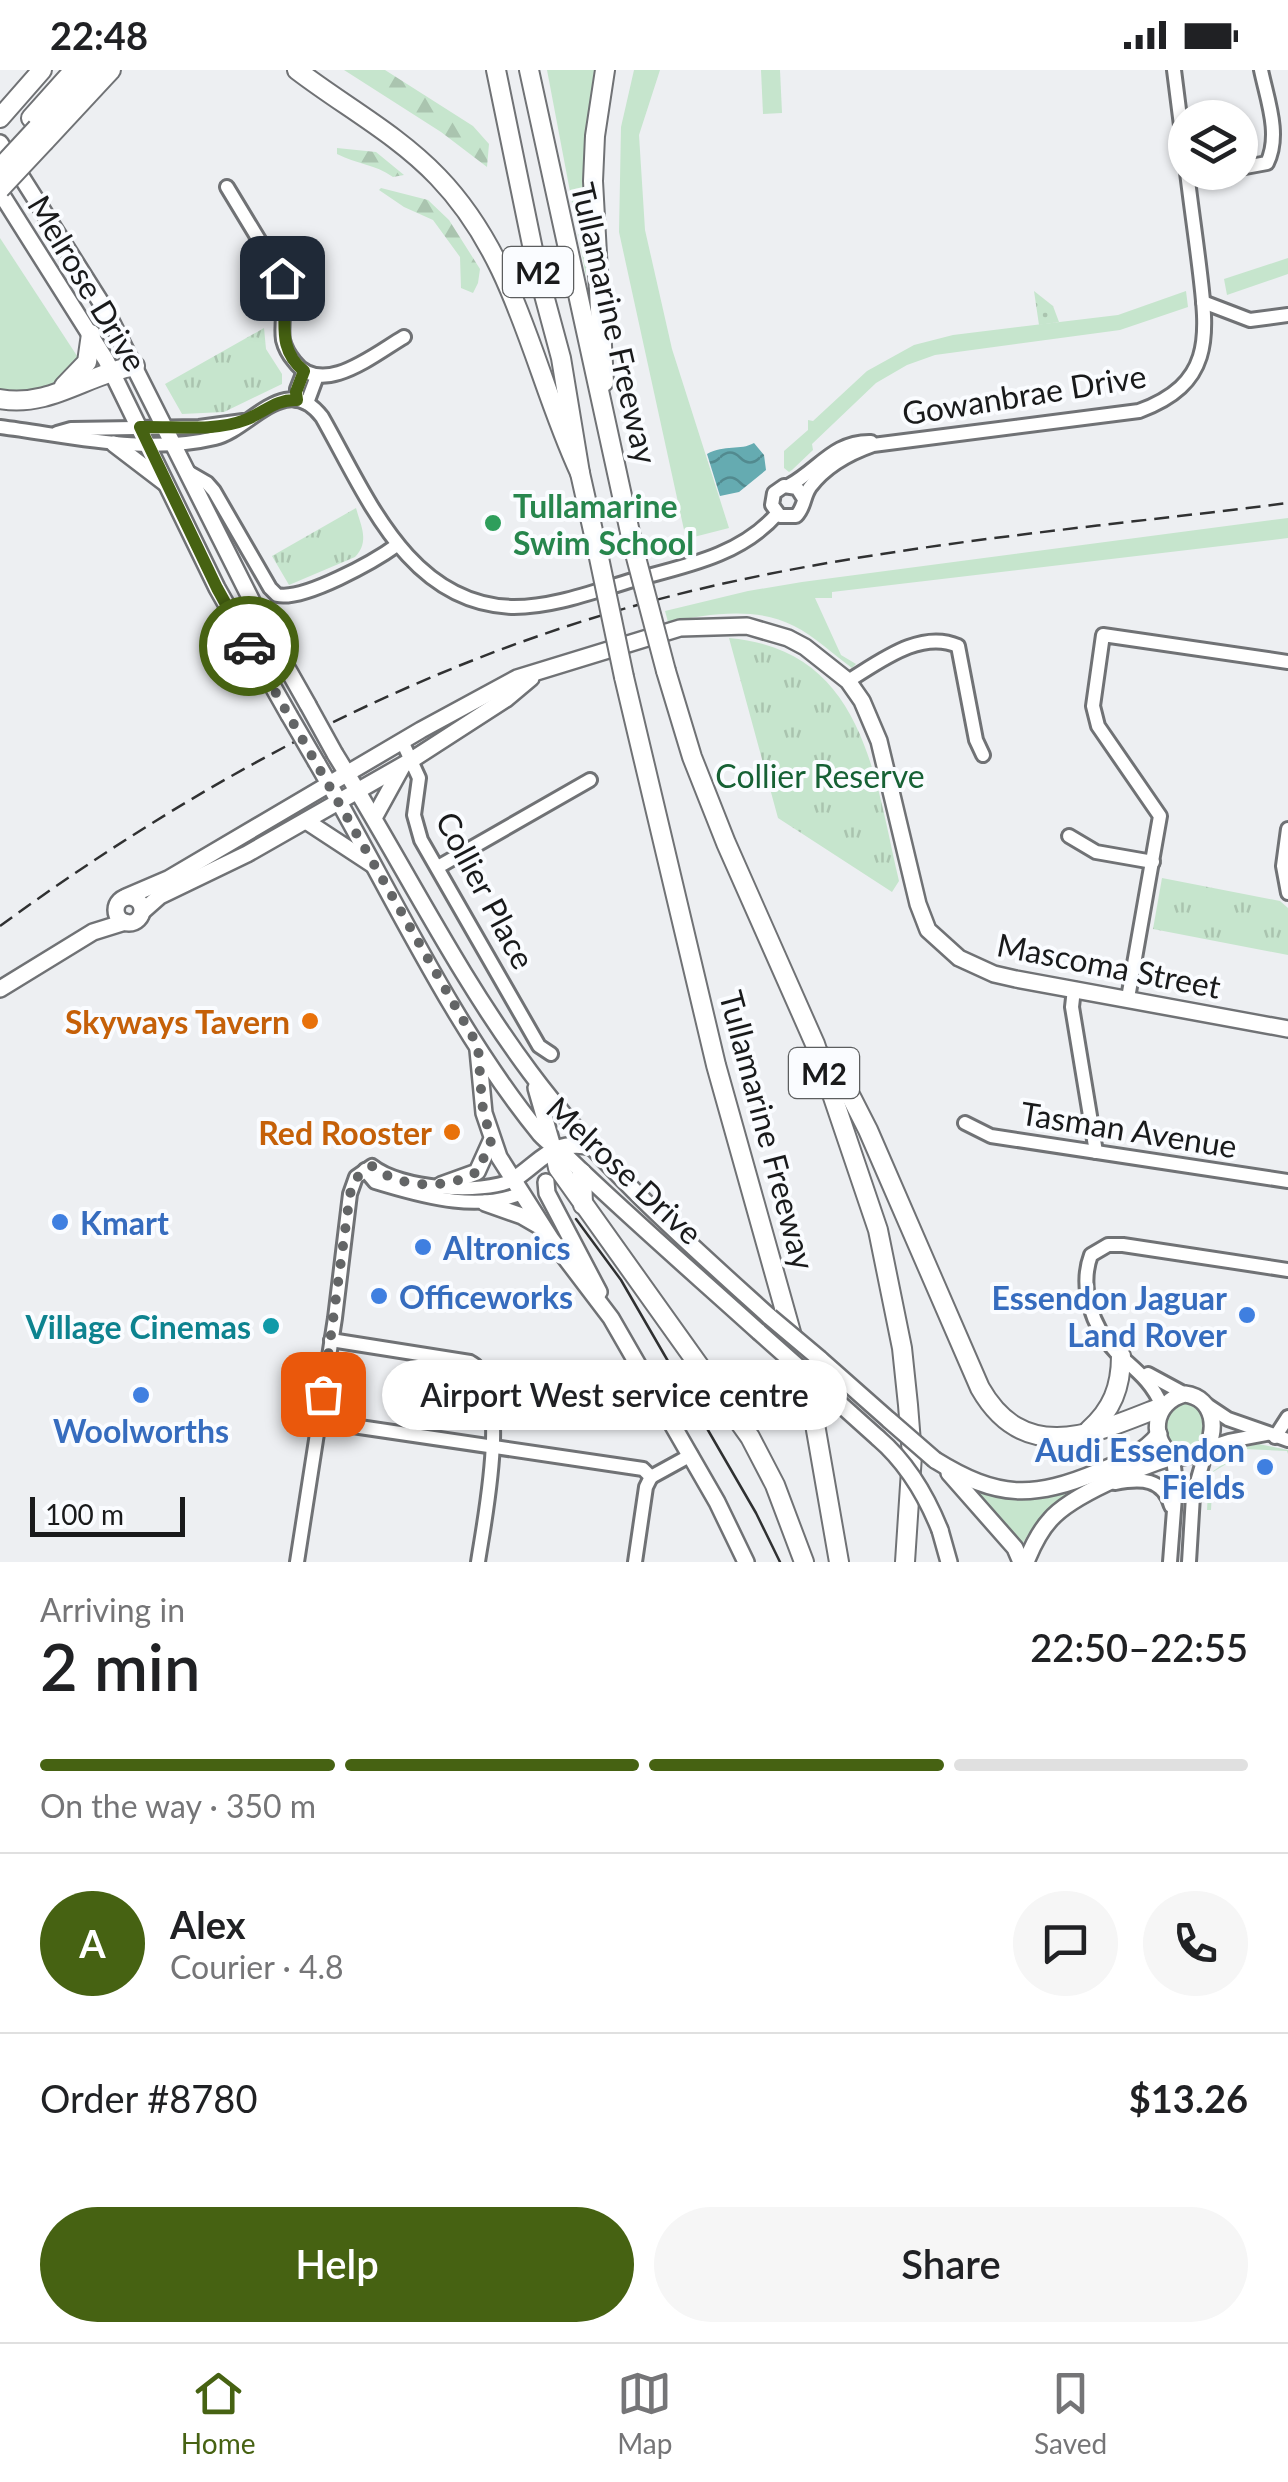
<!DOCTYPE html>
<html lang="en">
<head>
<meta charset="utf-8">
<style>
  :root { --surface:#fff; --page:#f6f6f6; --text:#202124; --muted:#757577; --line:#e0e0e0; --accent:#466212 }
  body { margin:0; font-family:Lato,sans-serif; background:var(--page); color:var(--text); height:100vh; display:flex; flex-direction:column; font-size:38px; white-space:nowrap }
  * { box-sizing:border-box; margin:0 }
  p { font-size:32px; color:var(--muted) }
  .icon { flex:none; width:55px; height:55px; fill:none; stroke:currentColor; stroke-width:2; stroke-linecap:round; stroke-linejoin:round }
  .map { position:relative; height:1492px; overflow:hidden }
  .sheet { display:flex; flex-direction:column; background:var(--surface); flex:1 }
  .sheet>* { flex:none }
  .controls { position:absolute; left:1168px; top:30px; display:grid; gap:20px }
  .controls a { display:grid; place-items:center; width:90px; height:90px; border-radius:50%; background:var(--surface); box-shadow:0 2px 8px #0004; font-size:50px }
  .scale { position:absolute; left:30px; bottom:25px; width:155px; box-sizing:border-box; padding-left:10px; border:5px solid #191a1b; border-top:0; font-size:28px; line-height:35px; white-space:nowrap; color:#191a1b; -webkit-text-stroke:8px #fafcff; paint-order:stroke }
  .pin { position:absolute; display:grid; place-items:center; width:85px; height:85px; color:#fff; margin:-42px; border-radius:20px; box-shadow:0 5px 15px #0006 }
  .courier { position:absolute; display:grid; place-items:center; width:100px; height:100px; margin:-50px; border:8px solid #466212; border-radius:50%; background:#fff; color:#222; box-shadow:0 2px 12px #0007 }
  .bubble { position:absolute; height:70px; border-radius:35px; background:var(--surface); box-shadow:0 2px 8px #0004; font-size:32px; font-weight:600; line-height:70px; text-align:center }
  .headline em { font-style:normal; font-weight:600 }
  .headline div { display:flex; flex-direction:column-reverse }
  .headline { display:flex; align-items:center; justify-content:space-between; height:170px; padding:0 40px }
  h1 { font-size:65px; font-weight:600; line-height:75px }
  .bar { display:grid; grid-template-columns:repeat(4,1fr); gap:15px 10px; align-content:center; height:120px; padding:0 40px }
  .bar i { height:12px; border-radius:8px; background:var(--line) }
  .bar .current { background:var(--accent) }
  .bar p { grid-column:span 4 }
  .line { display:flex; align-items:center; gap:25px; padding:0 40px; border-top:2px solid var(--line) }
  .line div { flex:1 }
  .round { display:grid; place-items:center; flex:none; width:105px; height:105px; border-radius:52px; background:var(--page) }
  .cta { display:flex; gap:20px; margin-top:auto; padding:20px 40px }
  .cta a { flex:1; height:115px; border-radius:60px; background:var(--accent); color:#fff; font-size:40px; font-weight:600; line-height:115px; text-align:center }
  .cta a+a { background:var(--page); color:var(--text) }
  .status { display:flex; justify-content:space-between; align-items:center; height:70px; padding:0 50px; background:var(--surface); direction:ltr }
  .status svg { height:28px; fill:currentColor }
  .menu { display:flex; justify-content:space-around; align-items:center; height:140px; border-top:2px solid var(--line); background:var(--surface); font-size:28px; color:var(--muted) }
  .menu a { display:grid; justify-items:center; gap:5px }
  .menu .current { color:var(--accent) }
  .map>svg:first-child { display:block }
  .grass { fill:#c6e5cd }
  .forest { fill:url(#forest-firs) }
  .park { fill:url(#park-tufts) }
  .garden { fill:url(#garden-dots) }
  .water { fill:url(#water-waves) }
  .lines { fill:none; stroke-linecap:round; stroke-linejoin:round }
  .minor-casing { stroke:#707275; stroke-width:18 }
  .major-casing { stroke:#707275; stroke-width:20 }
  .highway-casing { stroke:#707275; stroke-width:22 }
  .minor { stroke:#fff; stroke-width:12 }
  .major { stroke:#fff; stroke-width:15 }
  .highway { stroke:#fff; stroke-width:18 }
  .tram { stroke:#303132; stroke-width:2.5 }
  .rail { stroke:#303132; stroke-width:2.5; stroke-dasharray:15 8; stroke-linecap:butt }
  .major-bridge-casing { stroke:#707275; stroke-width:20; stroke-linecap:butt }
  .highway-bridge-casing { stroke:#707275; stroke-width:22; stroke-linecap:butt }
  .major-bridge { stroke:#fff; stroke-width:15 }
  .highway-bridge { stroke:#fff; stroke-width:18 }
  .done { stroke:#636566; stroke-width:10; stroke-dasharray:0 18 }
  .route { stroke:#466212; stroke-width:12 }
  .leisure-dot { fill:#2e9e5b; stroke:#fafcff; stroke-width:4 }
  .food-dot { fill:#e8710a; stroke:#fafcff; stroke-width:4 }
  .shop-dot { fill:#3f7fe0; stroke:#fafcff; stroke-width:4 }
  .culture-dot { fill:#0f9aa8; stroke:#fafcff; stroke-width:4 }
  .labels { text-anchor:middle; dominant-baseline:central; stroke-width:8; stroke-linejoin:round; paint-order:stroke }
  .shield { fill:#fafcff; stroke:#5c5e5f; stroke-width:2.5 }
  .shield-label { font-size:30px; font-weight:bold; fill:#191a1b }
  .street-label { font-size:32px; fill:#191a1b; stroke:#fafcff }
  .leisure-label { font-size:32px; font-weight:bold; fill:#27864d; stroke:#fafcff; text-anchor:start }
  .park-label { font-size:32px; fill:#166134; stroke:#fafcff }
  .food-label { font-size:32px; font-weight:bold; fill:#c56008; stroke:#fafcff; text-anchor:end }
  .shop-label { font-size:32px; font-weight:bold; fill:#366cbe; stroke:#fafcff; text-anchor:start }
  .culture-label { font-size:32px; font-weight:bold; fill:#0d838f; stroke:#fafcff; text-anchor:end }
</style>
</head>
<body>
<div class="status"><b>22:48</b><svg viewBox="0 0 49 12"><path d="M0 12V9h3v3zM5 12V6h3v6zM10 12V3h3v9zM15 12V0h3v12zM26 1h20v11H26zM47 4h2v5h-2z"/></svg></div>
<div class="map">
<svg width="1288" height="1492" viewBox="0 0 1288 1492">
  <defs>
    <pattern id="forest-firs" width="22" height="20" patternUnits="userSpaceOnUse" patternTransform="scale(2.5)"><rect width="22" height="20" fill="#c6e5cd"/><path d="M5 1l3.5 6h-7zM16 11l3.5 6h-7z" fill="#aac4af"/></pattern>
    <pattern id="park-tufts" width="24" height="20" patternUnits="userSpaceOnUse" patternTransform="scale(2.5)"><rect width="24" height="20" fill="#c6e5cd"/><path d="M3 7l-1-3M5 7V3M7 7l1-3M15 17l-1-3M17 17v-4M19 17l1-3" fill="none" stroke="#aac4af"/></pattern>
    <pattern id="garden-dots" width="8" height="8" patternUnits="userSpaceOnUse" patternTransform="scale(2.5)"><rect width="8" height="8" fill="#c6e5cd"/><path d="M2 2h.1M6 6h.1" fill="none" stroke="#aac4af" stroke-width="1.8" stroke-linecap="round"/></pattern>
    <pattern id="water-waves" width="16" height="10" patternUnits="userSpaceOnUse" patternTransform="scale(2.5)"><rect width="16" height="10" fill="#65abb1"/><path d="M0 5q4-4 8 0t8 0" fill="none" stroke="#528a8f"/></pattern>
  </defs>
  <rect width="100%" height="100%" fill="#edeff2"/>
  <g class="grass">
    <path d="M547,0h47l-8,83v123z"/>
    <path d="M634,0h26l-21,65 6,95 27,119 57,179 -43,11 -67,-307 2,-105z"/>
    <path d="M761,0h19l2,43 -19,1z"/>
    <path d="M0,168l81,124c-23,24 -48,32 -81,29z"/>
    <path d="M1288,188v16l-61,21 -3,-16z"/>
    <path d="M1186,221l2,16 -68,23 -185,25 -28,10 -31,18 -64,61 1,6 -21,20 -3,2 -5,-4v-17l24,-21v-10l5,1 54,-50 47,-26 39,-10 165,-20z"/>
    <path d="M1288,448v20l-456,54v6h-17l26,57 15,9 -4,4c-19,-14 -38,-32 -58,-42 -38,-20 -86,-12 -126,-4l-3,-11 83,-20 54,-9z"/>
    <path d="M1181,1333l13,2c13,13 14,28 3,42l-18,3c-18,-13 -18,-37 2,-47z"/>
    <path d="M1259,1374l29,6v4l-1,-3 -43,-2 -1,5 -30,18 -2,38h-4l2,-36 17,-12 4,-12z"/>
    <path d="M1084,1413v6c-28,11 -46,27 -61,54l-28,-27 -24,-29c45,8 69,14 113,-4z"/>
  </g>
  <g class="forest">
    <path d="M344,0h41l88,56 16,18 -2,23 -46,-35z"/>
    <path d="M337,78l39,4 28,23 -11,2c-18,-13 -37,-13 -56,-23z"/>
    <path d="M381,118l47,12 21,20 31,49 -2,14 -5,10 -12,-5 -1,-31 -27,-37 -29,-13 -25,-17z"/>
  </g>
  <g class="park">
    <path d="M264,258l2,21 16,25v10l-58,28 -42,2 -17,-30z"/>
    <path d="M356,438c5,18 14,34 -1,49l-66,28 -17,-29z"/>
    <path d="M729,568c135,12 145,137 170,243l-7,11 -114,-74z"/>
    <path d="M1162,808l118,23 8,7v47l-135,-26z"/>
  </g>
  <path class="garden" d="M1034,221l19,15 6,16 -20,3z"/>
  <path class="water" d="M754,373l10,12 2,15 -27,22 -19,4 -13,-42c18,-10 33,-3 47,-11z"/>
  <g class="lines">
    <defs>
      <g id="minor">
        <path d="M1174,0l11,87"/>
        <path d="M1240,98l27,-5c14,-28 0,-64 -6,-93"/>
        <path d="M227,117l55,91c6,21 -2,42 1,62 2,8 6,15 11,21 28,38 82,-8 110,-24"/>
        <path d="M1203,232l47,18 38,-5"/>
        <path d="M297,330v-11l7,-18"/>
        <path d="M307,333l10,-27"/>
        <path d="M0,357c71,9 144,28 215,11 35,-8 71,-68 107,-21 44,77 86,188 192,190 40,0 81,-16 119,-27 52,-14 107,-24 144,-66"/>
        <path d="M57,363l14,-4 128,-2 44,-6"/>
        <path d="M188,402l19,11 7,8 56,97 7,7c27,6 98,-34 120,-50"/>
        <path d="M790,415c29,-16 44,-44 81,-43"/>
        <path d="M804,429l-7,-11 -13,-2 -10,7 -2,12 8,11h16c9,-9 7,-19 14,-29 15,-20 40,-34 63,-42l266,-34c73,-27 69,-72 61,-138 -4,-34 -9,-67 -13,-101"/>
        <path d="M848,611c30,-18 72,-52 110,-35l18,94 7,15"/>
        <path d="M402,671l17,37 -5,37 7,25 118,206 12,8"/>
        <path d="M1288,759l-5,37 5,27"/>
        <path d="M1069,766l27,16 57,10"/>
        <path d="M438,797l152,-87"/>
        <path d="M1074,919l-2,18 24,145"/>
        <path d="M1128,928l32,-182 -62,-90 -5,-20 10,-71 185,27"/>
        <path d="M965,1053l26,13 297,45"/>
        <path d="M365,1100l10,12 10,3c44,13 94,26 137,8"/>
        <path d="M331,1270l139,22c43,21 14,159 8,200"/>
        <path d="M1148,1304l37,20"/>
        <path d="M1207,1335l21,14 60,21"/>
        <path d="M1162,1336c-11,-26 -27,-36 -46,-54 -24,-25 -37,-65 -25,-97l17,-10h15l165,25"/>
        <path d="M319,1351l324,48 8,8"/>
        <path d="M1275,1367l13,-20"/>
        <path d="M1207,1378l22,-7 37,-7"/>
        <path d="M651,1407l40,-22"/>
        <path d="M1115,1413c26,-5 48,-5 56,23"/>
        <path d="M297,1492l38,-244 15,-124 6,-17 16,-11c28,23 109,29 141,14"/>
        <path d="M635,1492l11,-75 5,-10"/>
        <path d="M1170,1492l6,-78 -3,-26"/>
        <path d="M1189,1492l4,-66 13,-45"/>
      </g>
      <g id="major">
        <path d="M0,73l105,166 169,336 34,60"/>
        <path d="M0,122l106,168 111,228 72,127"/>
        <path d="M114,374l51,39"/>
        <path d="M335,684c66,106 121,219 195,318 69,93 155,168 240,245"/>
        <path d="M317,693c71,122 134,262 223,371 9,10 19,15 28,24 62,60 127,116 191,174"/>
        <path d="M374,748l28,-51"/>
        <path d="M306,751l67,44"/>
        <circle cx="129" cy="840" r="13"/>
        <path d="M126,827l42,-18 253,-149 96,-52 163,-50 67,-2 41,12 17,9 43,34 14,20 17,40 39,163 10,26 31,28 35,16 22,5 272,50"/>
        <path d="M143,841l17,-15 87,-42 163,-93 96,-62 25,-21"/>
        <path d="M0,919l93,-57 32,-10"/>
        <path d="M478,980l6,63 15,44 52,82 60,79 106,184 29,60"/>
        <path d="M536,1018l17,59"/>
        <path d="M513,1110c30,-20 39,-41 79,-33"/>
        <path d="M546,1112l1,11 52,99"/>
        <path d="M441,1115l36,-13 14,-31"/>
        <path d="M485,1133l37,13 19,11"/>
        <path d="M820,1289l69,61"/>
        <path d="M1185,1324c30,4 34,38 18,59l-27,5c-28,-17 -24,-56 9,-64z"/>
        <path d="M839,1333l39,35"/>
        <path d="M935,1390c63,39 98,39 165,11 22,-9 44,-18 59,-37"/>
        <path d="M949,1403l66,75 6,14"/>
        <path d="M940,1460l9,32"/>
        <path d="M1026,1492c6,-15 13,-30 24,-42 21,-25 90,-53 122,-63"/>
      </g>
      <g id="highway">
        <path d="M297,0c47,36 100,64 141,107 80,83 95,195 142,296"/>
        <path d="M496,0l41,199 24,89 19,115 18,80"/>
        <path d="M529,0l104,476"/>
        <path d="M0,48l42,-48"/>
        <path d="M31,48l43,-48"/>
        <path d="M37,58l54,-58"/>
        <path d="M45,71l66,-71"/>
        <path d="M604,312l-11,-201 2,-45 10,-66"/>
        <path d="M64,316l23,-24 4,-28"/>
        <path d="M0,329c50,9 87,-25 135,-33"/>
        <path d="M666,601l26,86 34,86 89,201 63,186 24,118 6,57 4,50 -7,107"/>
        <path d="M624,607l92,388 96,342 27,155"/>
        <path d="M824,987l18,22 26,51 112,258c45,79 115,45 181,19"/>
        <path d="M554,1079l4,19 192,269 25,48 29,77"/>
        <path d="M582,1103l1,32"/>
        <path d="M1089,1360c23,-20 32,-43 32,-74"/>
      </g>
    </defs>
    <use href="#minor" class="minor-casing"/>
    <use href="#major" class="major-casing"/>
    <use href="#highway" class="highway-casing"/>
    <use href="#minor" class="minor"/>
    <use href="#major" class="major"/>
    <use href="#highway" class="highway"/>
    <path class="tram" d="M576,1149l45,61 135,233 24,49"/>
    <path class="rail" d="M0,856c204,-149 429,-269 675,-331 200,-50 408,-66 613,-92"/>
    <defs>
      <g id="major-bridge">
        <path d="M308,635l27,49"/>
        <path d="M289,645l28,48"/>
        <path d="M770,1247l50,42"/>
        <path d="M759,1262l80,71"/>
        <path d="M889,1350l46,40"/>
        <path d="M878,1368c28,24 48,57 62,92"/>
      </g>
      <g id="highway-bridge">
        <path d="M0,98l37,-40"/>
        <path d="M0,119l45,-48"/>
        <path d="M633,476l33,125"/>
        <path d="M598,483l26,124"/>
      </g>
    </defs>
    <use href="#major-bridge" class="major-bridge-casing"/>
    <use href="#highway-bridge" class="highway-bridge-casing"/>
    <use href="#major-bridge" class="major-bridge"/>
    <use href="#highway-bridge" class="highway-bridge"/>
  </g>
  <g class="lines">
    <path class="done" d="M249,576l229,400 4,58 9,37 -13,30c-29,19 -78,18 -106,-5l-17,13 -5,15 -27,200"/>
    <path class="route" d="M249,576l-32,-58 -77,-161c33,-1 74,5 105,-7 19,-7 30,-21 52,-20l-1,-8 8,-21c-32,-26 -13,-58 -22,-93"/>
  </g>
  <circle class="leisure-dot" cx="493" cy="453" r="10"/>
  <g class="food-dot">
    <circle cx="310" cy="951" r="10"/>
    <circle cx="452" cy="1062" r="10"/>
  </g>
  <g class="shop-dot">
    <circle cx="60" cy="1152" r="10"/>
    <circle cx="423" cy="1177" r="10"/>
    <circle cx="379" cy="1226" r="10"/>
    <circle cx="1247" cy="1245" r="10"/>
    <circle cx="141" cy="1325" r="10"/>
    <circle cx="1265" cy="1397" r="10"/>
  </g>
  <circle class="culture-dot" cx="271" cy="1256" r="10"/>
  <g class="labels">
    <g class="shield">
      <rect x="503" y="177" width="70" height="50" rx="8"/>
      <rect x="789" y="978" width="70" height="50" rx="8"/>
    </g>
    <g class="shield-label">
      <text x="538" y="202">M2</text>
      <text x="824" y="1003">M2</text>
    </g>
    <g class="street-label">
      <text transform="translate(88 213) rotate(59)">Melrose Drive</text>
      <text transform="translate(615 253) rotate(77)">Tullamarine Freeway</text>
      <text transform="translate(1024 324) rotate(-9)">Gowanbrae Drive</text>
      <text transform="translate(486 820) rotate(62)">Collier Place</text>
      <text transform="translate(1109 895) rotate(11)">Mascoma Street</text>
      <text transform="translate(1129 1059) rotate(9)">Tasman Avenue</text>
      <text transform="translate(768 1060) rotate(75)">Tullamarine Freeway</text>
      <text transform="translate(625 1100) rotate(43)">Melrose Drive</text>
    </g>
    <g class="leisure-label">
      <text x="513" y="435">Tullamarine<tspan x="513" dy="37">Swim School</tspan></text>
    </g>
    <g class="park-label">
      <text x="820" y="705">Collier Reserve</text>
    </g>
    <g class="food-label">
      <text x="290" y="951">Skyways Tavern</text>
      <text x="432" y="1062">Red Rooster</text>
    </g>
    <g class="shop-label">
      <text x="80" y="1152">Kmart</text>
      <text x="443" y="1177">Altronics</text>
      <text x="399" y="1226">Officeworks</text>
      <text x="1227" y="1227" text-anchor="end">Essendon Jaguar<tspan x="1227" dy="37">Land Rover</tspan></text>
      <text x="141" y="1360" text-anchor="middle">Woolworths</text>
      <text x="1245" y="1379" text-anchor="end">Audi Essendon<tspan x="1245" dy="37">Fields</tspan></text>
    </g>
    <g class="culture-label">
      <text x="251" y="1256">Village Cinemas</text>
    </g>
  </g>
</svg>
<div class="controls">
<a><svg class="icon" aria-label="layers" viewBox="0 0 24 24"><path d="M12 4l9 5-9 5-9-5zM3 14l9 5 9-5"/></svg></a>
</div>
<div class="scale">100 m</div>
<div class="pin" style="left:323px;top:1324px;background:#ea580c"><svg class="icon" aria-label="bag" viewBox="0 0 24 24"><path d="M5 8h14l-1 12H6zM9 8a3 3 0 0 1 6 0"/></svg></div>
<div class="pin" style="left:282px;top:208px;background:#1f2937"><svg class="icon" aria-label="home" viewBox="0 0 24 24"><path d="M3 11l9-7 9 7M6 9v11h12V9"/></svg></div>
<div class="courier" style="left:249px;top:576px"><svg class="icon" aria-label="car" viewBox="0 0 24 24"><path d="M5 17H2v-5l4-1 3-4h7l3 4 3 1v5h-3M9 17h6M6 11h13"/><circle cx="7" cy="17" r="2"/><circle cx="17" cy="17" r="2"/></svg></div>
<div class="bubble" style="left:382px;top:1290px;width:465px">Airport West service centre</div>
</div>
<section class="sheet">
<div class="headline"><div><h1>2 min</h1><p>Arriving in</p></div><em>22:50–22:55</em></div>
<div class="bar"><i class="current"></i><i class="current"></i><i class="current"></i><i></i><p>On the way · 350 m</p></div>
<div class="line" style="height:180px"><b class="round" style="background:var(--accent);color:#fff">A</b><div><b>Alex</b><p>Courier · 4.8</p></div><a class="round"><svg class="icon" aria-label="chat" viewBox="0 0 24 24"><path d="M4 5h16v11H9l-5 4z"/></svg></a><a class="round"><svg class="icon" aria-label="phone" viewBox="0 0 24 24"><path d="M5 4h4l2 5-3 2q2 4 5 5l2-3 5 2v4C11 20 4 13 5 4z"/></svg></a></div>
<div class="line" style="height:130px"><div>Order #8780</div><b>$13.26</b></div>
<div class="cta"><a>Help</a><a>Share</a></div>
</section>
<nav class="menu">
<a class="current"><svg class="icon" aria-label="home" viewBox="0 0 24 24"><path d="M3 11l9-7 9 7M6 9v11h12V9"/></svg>Home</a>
<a><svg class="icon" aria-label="map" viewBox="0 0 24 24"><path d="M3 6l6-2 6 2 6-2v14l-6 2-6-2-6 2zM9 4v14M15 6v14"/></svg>Map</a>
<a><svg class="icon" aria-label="saved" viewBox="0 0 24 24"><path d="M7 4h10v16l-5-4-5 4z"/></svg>Saved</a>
</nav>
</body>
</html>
